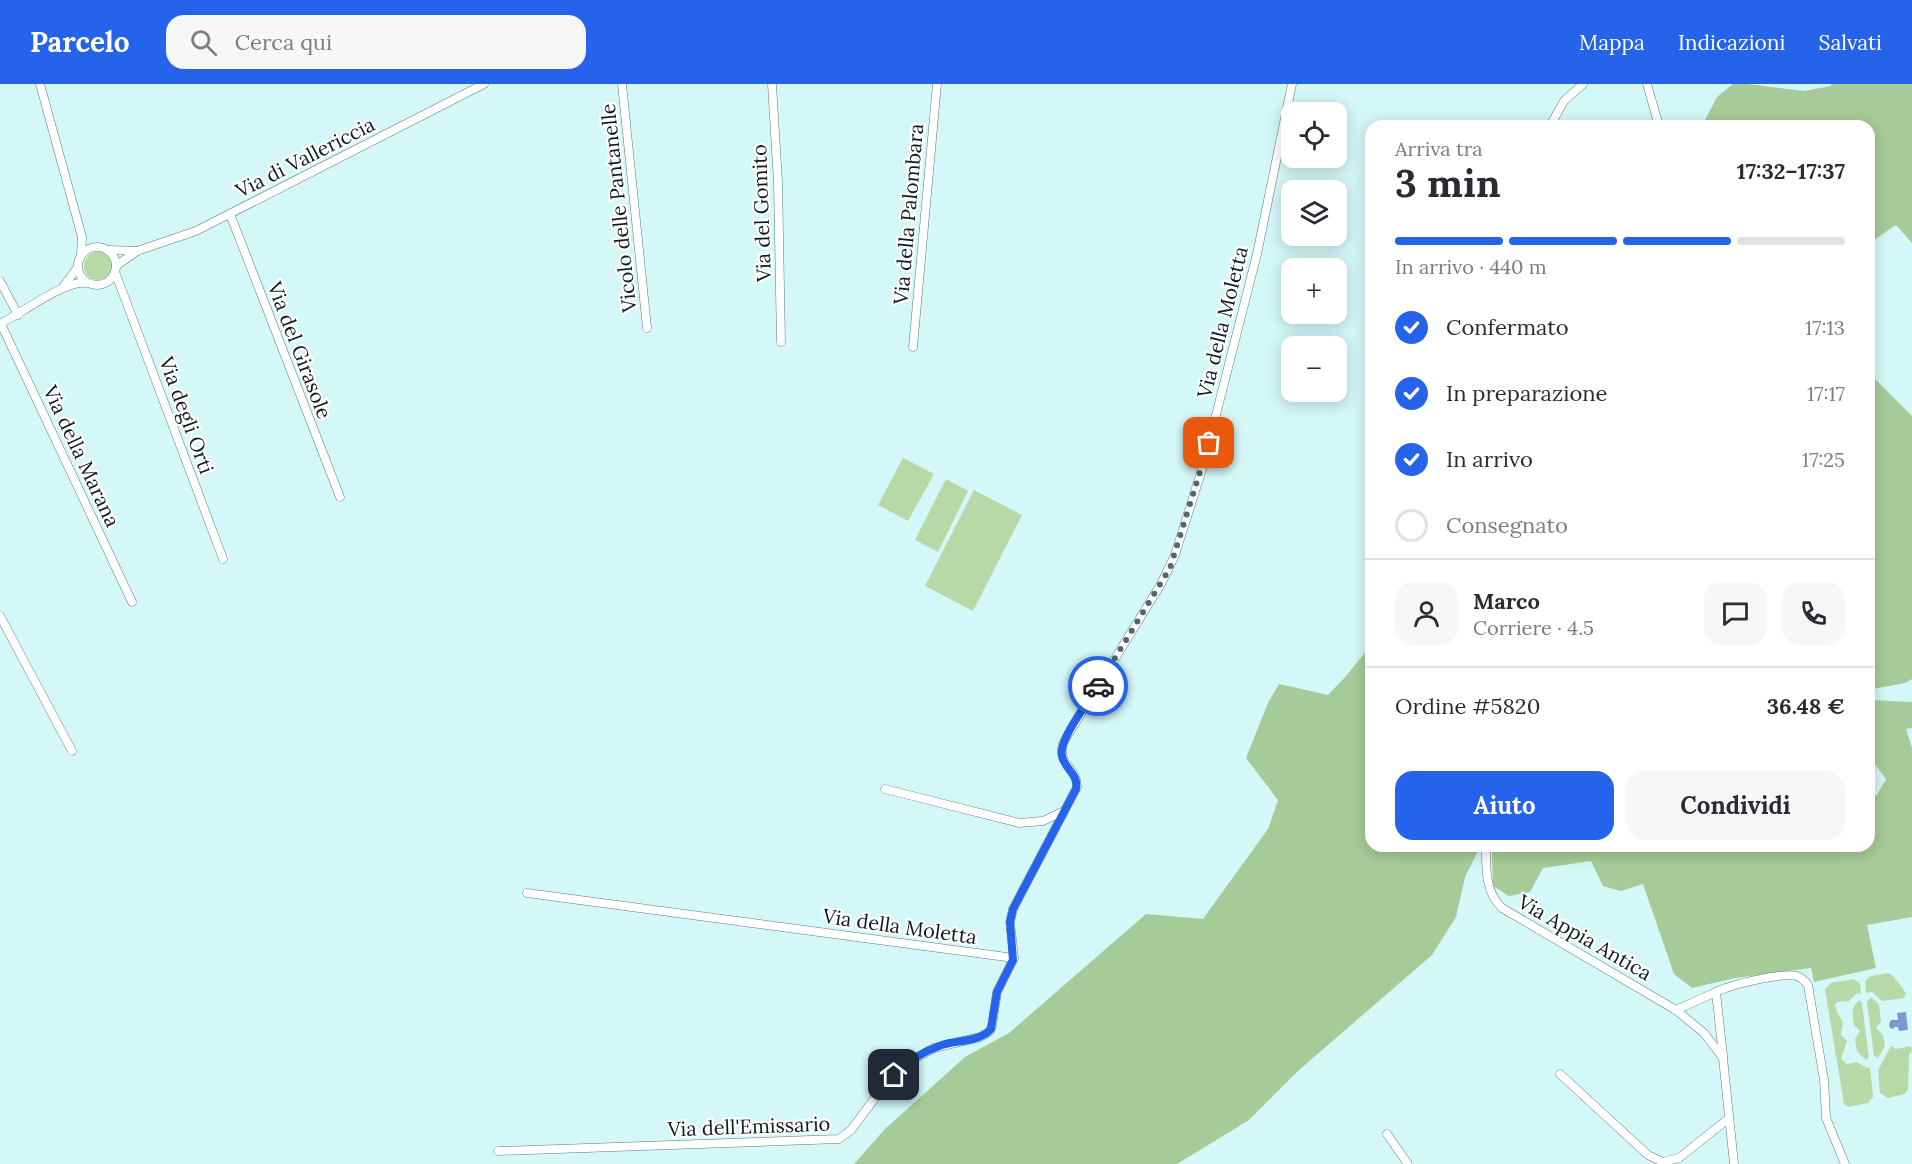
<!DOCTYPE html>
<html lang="it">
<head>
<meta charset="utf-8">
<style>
  :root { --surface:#fff; --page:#f7f7f7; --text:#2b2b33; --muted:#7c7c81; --line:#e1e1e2; --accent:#2563eb }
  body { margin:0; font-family:Lora,serif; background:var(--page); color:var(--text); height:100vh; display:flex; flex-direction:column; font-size:22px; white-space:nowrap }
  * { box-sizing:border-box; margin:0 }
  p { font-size:20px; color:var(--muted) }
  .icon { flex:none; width:33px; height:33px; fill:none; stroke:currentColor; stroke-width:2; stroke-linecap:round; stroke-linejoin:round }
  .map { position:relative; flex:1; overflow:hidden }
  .sheet { position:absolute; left:1365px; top:36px; width:510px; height:732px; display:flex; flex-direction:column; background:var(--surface); border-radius:18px; box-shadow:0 3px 15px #0003 }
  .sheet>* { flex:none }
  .tools { position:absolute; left:1281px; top:18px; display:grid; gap:12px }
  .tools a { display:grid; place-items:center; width:66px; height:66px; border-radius:12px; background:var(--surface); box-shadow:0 3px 15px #0003; font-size:30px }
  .pin { position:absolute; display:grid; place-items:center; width:51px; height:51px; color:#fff; margin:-26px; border-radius:12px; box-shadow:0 3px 9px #0006 }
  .courier { position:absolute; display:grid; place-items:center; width:60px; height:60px; margin:-30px; border:4px solid #2563eb; border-radius:50%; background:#fff; color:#222; box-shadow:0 2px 8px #0007 }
  .overview em { font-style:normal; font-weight:700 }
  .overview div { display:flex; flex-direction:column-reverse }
  .overview { display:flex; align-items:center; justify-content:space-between; height:102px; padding:0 30px }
  h1 { font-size:39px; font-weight:700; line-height:45px }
  .bar { display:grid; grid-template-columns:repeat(4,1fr); gap:9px 6px; align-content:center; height:72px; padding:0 30px }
  .bar i { height:8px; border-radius:4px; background:var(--line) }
  .bar .current { background:var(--accent) }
  .bar p { grid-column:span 4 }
  .line { display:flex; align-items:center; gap:15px; padding:0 30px; border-top:2px solid var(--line) }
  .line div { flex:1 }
  .round { display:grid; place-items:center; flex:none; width:63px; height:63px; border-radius:18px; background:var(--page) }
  ol { padding:0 30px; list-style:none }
  li { display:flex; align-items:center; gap:18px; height:66px }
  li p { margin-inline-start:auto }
  li .icon { padding:6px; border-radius:50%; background:var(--accent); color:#fff; stroke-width:4 }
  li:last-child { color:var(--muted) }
  li i { width:33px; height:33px; border:3px solid var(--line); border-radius:50% }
  .action { display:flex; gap:12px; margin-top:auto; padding:12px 30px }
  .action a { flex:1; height:69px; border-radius:18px; background:var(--accent); color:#fff; font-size:24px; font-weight:700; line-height:69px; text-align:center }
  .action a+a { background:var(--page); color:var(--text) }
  header { display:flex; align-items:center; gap:36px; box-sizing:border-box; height:84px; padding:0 30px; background:var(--accent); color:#fff }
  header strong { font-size:28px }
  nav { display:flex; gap:33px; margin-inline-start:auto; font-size:21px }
  .search { width:420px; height:54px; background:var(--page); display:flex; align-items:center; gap:15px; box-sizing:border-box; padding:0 21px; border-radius:18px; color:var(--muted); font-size:22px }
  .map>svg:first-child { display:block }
  .green { fill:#b7d9a8 }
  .forest { fill:#a7cb98 }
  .water { fill:#7a9aca }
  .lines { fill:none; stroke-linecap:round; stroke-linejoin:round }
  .minor-casing { stroke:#5d7d7e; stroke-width:9 }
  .minor { stroke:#fff; stroke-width:8 }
  .done { stroke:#546869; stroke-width:6; stroke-dasharray:0 10.8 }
  .route { stroke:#2563eb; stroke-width:8 }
  .labels { text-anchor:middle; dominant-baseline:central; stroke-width:4.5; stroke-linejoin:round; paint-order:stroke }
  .street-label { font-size:20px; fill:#0f1b1c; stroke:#fff }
</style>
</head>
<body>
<header>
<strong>Parcelo</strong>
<div class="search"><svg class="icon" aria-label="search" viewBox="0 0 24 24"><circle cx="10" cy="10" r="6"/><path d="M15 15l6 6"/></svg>Cerca qui</div>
<nav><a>Mappa</a><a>Indicazioni</a><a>Salvati</a></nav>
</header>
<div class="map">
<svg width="1912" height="1080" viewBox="0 0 1912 1080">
  <rect width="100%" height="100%" fill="#d4f7f7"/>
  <g class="green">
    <circle cx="98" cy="182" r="14"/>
    <path d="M903,374l31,16 -26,47 -30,-16z"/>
    <path d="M946,395l22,12 -30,61 -23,-12z"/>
    <path d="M974,406l48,25 -49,96 -48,-25z"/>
    <path d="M1888,889l5,3 13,17 -2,5 -22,3 -10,-9 -6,1 -1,-12 6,-5z"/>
    <path d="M1854,895l6,4 1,11 -4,-1 -8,8 -12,1 -2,3 2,7 6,10 -2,13 6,6 -6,18 6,5 10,-2 10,6h3l3,29 -5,6 -20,4 -4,-3 -19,-115 6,-6z"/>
    <path d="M1871,913l8,8 2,16 -5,7 7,7 2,11 -7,12 -4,-2 -7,-54z"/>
    <path d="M1860,916l2,4 7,53 -3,3 -9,-9 -2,-12 5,-8 -6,-6c-2,-11 -3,-19 6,-25z"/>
    <path d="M1891,962l5,3 15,-3 1,6 -3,2 -1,36 -4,4 -16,4 -8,-5 -2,-23z"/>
  </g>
  <g class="forest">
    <path d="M1733,0h15l56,7 27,-5v-2h81v159l-16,-18 -27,18v-117h-167l15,-29z"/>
    <path d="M1869,289l43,43v263l-7,4 -32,6 -4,7z"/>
    <path d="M1371,561v201h82v2l22,-2 3,5 -13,26 -9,40 -24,38 -133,115 -50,50 -72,44h-323l31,-35 80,-72 44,-24 137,-119 57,5 65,-90 10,-29 -32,-42 22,-55 11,-19 49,11 19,-20z"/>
    <path d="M1869,616l43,2v26l-6,1 6,19v169l-45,8 9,43 -62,14 -3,-14 -76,10 -43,10 -18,-14 -31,-90 -22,7 -18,-5 -12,-25 -48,7 -13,24 -21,4 -16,-10 -1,-32 3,-8h374v-48l8,-3 9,-16 -17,-23z"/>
  </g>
  <path class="water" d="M1906,928l2,18 -9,1 -1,-4h-4v2l-4,-1 -1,-4 2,-4h7l-1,-7z"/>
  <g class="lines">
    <defs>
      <g id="minor">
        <path d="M40,0l42,153 -1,18"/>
        <path d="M622,0l25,244"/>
        <path d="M772,0l6,98 3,160"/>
        <path d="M1647,0l12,42"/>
        <path d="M1550,42l14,-25 19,-17"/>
        <path d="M230,130l110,283"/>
        <circle cx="97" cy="182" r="19"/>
        <path d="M108,166l29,1"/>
        <path d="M116,182l21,-15 59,-20 288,-147"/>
        <path d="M115,188l108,287"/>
        <path d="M0,197l18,34"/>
        <path d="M63,203l15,-20"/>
        <path d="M0,240c20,-10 67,-45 86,-41"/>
        <path d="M1,240l131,278"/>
        <path d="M913,263l24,-263"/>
        <path d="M0,532l72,135"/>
        <path d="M885,705l134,34 24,-2 21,-10"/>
        <path d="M1486,762c0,22 -1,46 16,62l174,102 28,23 19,25 11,106"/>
        <path d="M527,809l487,65 -4,-36 3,-13 64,-122c0,-20 -20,-22 -14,-44l98,-159 14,-29 28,-89 54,-212 35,-170"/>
        <path d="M1676,926l40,-18"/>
        <path d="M1723,972l-7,-64c14,-7 66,-20 81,-16 5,2 8,5 11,9l16,95 2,38 19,46"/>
        <path d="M1560,990l88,81 15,7 16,-4 49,-39"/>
        <path d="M1387,1050l21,30"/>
        <path d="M498,1067l341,-12 12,-9 39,-52 19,-16 25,-14 46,-11 9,-5 3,-6 5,-34 17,-34"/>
      </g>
    </defs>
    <use href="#minor" class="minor-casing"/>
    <use href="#minor" class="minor"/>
  </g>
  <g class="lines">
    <path class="done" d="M1098,602l72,-118 39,-125"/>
    <path class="route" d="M894,991c14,-14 30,-24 48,-30 15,-5 38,-3 49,-16l6,-37 16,-32 -3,-38 3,-13 63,-120c3,-15 -11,-19 -14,-33 -4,-16 27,-55 36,-70"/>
  </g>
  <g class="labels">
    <g class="street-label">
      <text transform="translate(305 73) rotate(-27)">Via di Vallericcia</text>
      <text transform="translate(618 124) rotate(-96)">Vicolo delle Pantanelle</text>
      <text transform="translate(761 129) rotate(-92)">Via del Gomito</text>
      <text transform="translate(908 130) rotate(-85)">Via della Palombara</text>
      <text transform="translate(1222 238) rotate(-76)">Via della Moletta</text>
      <text transform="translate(300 266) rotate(69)">Via del Girasole</text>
      <text transform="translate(187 331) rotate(70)">Via degli Orti</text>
      <text transform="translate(82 372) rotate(65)">Via della Marana</text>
      <text transform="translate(900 842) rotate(8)">Via della Moletta</text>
      <text transform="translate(1585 853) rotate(30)">Via Appia Antica</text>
      <text transform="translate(749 1042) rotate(-2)">Via dell'Emissario</text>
    </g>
  </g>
</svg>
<div class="tools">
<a><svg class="icon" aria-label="locate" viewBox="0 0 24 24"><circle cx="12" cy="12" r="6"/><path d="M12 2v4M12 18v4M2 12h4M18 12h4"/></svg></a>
<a><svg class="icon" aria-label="layers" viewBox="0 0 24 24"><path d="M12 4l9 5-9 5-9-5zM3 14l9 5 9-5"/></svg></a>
<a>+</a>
<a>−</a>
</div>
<div class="pin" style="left:1209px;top:359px;background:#ea580c"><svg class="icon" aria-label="bag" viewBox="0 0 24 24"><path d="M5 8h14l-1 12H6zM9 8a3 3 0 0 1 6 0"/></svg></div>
<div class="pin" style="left:894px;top:991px;background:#1f2937"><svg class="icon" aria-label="home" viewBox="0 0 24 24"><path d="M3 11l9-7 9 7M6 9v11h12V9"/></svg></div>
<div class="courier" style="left:1098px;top:602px"><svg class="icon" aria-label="car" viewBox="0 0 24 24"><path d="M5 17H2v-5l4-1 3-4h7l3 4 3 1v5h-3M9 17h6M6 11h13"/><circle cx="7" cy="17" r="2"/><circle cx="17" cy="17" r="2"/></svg></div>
<section class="sheet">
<div class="overview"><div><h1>3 min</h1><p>Arriva tra</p></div><em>17:32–17:37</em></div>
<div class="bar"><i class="current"></i><i class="current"></i><i class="current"></i><i></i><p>In arrivo · 440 m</p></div>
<ol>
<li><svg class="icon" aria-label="check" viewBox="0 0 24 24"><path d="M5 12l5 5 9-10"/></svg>Confermato<p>17:13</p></li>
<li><svg class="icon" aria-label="check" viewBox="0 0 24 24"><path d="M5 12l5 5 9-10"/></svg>In preparazione<p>17:17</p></li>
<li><svg class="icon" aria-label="check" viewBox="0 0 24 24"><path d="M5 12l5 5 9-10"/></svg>In arrivo<p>17:25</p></li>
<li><i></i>Consegnato</li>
</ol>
<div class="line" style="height:108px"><a class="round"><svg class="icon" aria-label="person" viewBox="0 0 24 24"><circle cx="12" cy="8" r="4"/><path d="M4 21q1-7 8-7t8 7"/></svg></a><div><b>Marco</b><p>Corriere · 4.5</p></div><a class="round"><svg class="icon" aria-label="chat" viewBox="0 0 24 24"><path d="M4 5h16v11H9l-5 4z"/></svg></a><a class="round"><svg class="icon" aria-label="phone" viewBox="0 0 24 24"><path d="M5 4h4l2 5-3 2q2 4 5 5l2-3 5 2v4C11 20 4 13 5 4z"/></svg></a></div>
<div class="line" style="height:78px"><div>Ordine #5820</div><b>36.48 €</b></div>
<div class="action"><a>Aiuto</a><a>Condividi</a></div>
</section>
</div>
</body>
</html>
